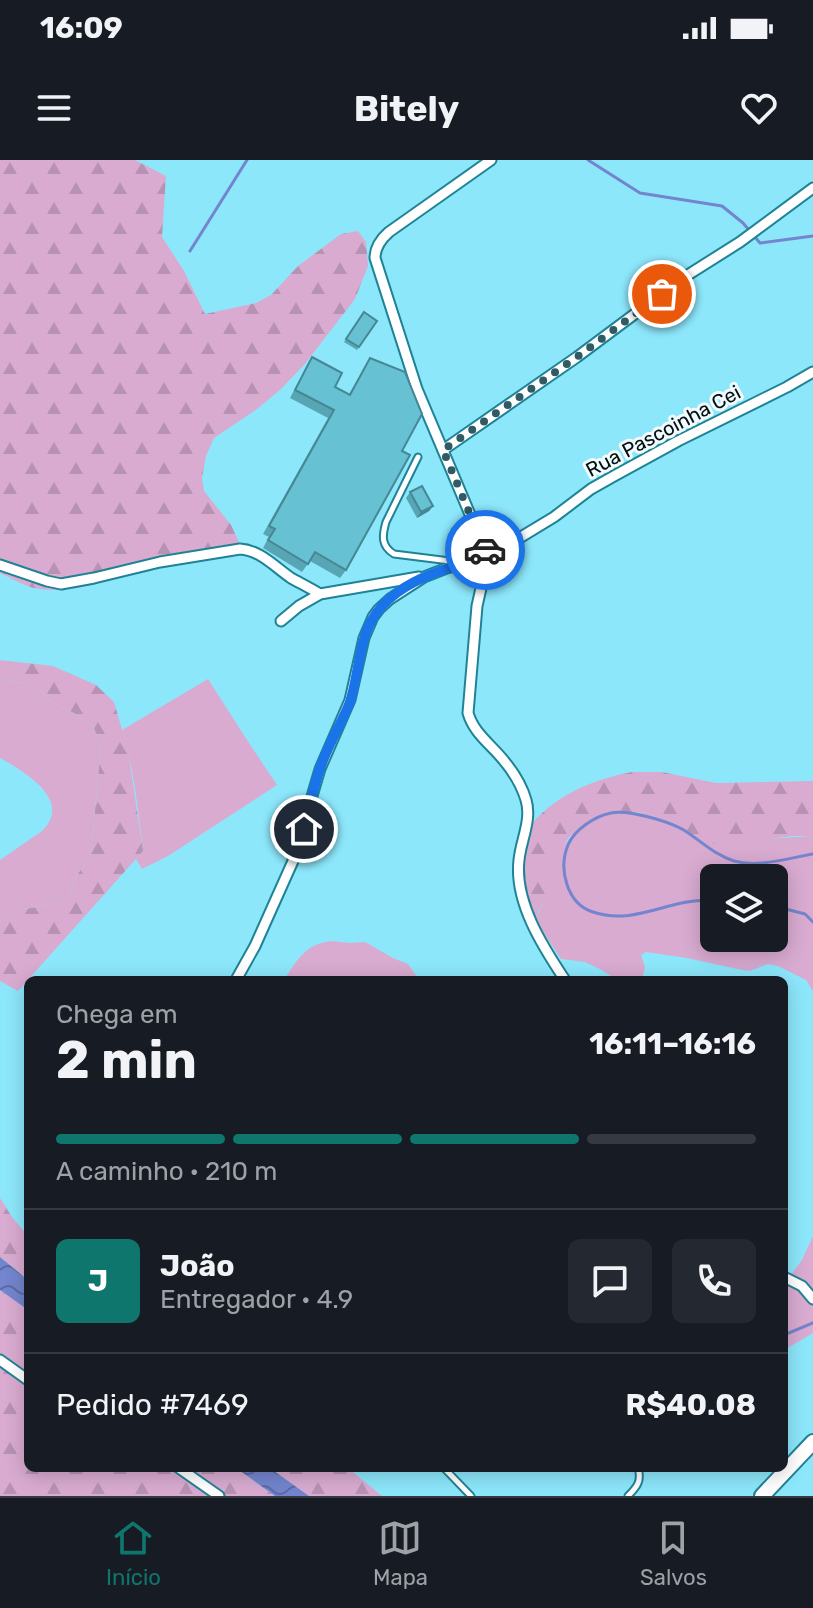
<!DOCTYPE html>
<html lang="pt">
<head>
<meta charset="utf-8">
<style>
  :root { --surface:#171b24; --page:#242831; --text:#f1f3f6; --muted:#9ea1a6; --line:#363941; --accent:#0f766e }
  body { margin:0; font-family:Rubik,sans-serif; background:var(--page); color:var(--text); height:100vh; display:flex; flex-direction:column; font-size:30px; white-space:nowrap }
  * { box-sizing:border-box; margin:0 }
  p { font-size:26px; color:var(--muted) }
  .icon { flex:none; width:44px; height:44px; fill:none; stroke:currentColor; stroke-width:2; stroke-linecap:round; stroke-linejoin:round }
  .map { position:relative; flex:1; overflow:hidden }
  .drawer { position:absolute; left:24px; top:816px; width:764px; height:496px; display:flex; flex-direction:column; background:var(--surface); border-radius:12px; box-shadow:0 4px 20px #0003 }
  .drawer>* { flex:none }
  .fabs { position:absolute; left:700px; top:704px; display:grid; gap:16px }
  .fabs a { display:grid; place-items:center; width:88px; height:88px; border-radius:12px; background:var(--surface); box-shadow:0 4px 20px #0003; font-size:40px }
  .pin { position:absolute; display:grid; place-items:center; width:68px; height:68px; color:#fff; margin:-34px; border:4px solid #fff; border-radius:50%; box-shadow:0 2px 8px #0007 }
  .courier { position:absolute; display:grid; place-items:center; width:80px; height:80px; margin:-40px; border:6px solid #1a73e8; border-radius:50%; background:#fff; color:#222; box-shadow:0 2px 10px #0007 }
  .overview em { font-style:normal; font-weight:700 }
  .overview div { display:flex; flex-direction:column-reverse }
  .overview { display:flex; align-items:center; justify-content:space-between; height:136px; padding:0 32px }
  h1 { font-size:52px; font-weight:700; line-height:60px }
  .bar { display:grid; grid-template-columns:repeat(4,1fr); gap:12px 8px; align-content:center; height:96px; padding:0 32px }
  .bar i { height:10px; border-radius:6px; background:var(--line) }
  .bar .active { background:var(--accent) }
  .bar p { grid-column:span 4 }
  .line { display:flex; align-items:center; gap:20px; padding:0 32px; border-top:2px solid var(--line) }
  .line div { flex:1 }
  .round { display:grid; place-items:center; flex:none; width:84px; height:84px; border-radius:12px; background:var(--page) }
  .status { display:flex; justify-content:space-between; align-items:center; height:56px; padding:0 40px; background:var(--surface); direction:ltr }
  .status svg { height:22px; fill:currentColor }
  header { display:flex; justify-content:space-between; align-items:center; height:104px; padding:0 32px; background:var(--surface); font-size:36px; font-weight:700 }
  .dock { display:flex; justify-content:space-around; align-items:center; height:112px; border-top:2px solid var(--line); background:var(--surface); font-size:22px; color:var(--muted) }
  .dock a { display:grid; justify-items:center; gap:4px }
  .dock .active { color:var(--accent) }
  .map>svg:first-child { display:block }
  .green { fill:#d9abd1; fill-rule:evenodd }
  .forest { fill:url(#forest-firs) }
  .water { fill:url(#water-waves) }
  .lines { fill:none; stroke-linecap:round; stroke-linejoin:round }
  .stream { stroke:#7385ce; stroke-width:3 }
  .lane-casing { stroke:#1f8395; stroke-width:9 }
  .street-casing { stroke:#1f8395; stroke-width:13 }
  .secondary-casing { stroke:#1f8395; stroke-width:18 }
  .lane { stroke:#fff; stroke-width:5 }
  .street { stroke:#fff; stroke-width:9 }
  .secondary { stroke:#fff; stroke-width:14 }
  .wall { fill:#58a6b5 }
  .shaded-wall { fill:#478794 }
  .building { fill:#66c1d3; stroke:#478794; stroke-width:2 }
  .done { stroke:#315b64; stroke-width:8; stroke-dasharray:0 14.4 }
  .route { stroke:#1a73e8; stroke-width:10 }
  .labels { text-anchor:middle; dominant-baseline:central; stroke-width:6; stroke-linejoin:round; paint-order:stroke }
  .street-label { font-size:20px; fill:#001013; stroke:#f2fafc }
</style>
</head>
<body>
<div class="status"><b>16:09</b><svg viewBox="0 0 49 12"><path d="M0 12V9h3v3zM5 12V6h3v6zM10 12V3h3v9zM15 12V0h3v12zM26 1h20v11H26zM47 4h2v5h-2z"/></svg></div>
<header><svg class="icon" aria-label="menu" viewBox="0 0 24 24"><path d="M4 6h16M4 12h16M4 18h16"/></svg>Bitely<svg class="icon" aria-label="heart" viewBox="0 0 24 24"><path d="M12 20l-8-8c-3-5 5-10 8-4 3-6 11-1 8 4z"/></svg></header>
<div class="map">
<svg width="813" height="1336" viewBox="0 0 813 1336">
  <defs>
    <pattern id="forest-firs" width="22" height="20" patternUnits="userSpaceOnUse" patternTransform="scale(2)"><rect width="22" height="20" fill="#d9abd1"/><path d="M5 1l3.5 6h-7zM16 11l3.5 6h-7z" fill="#b892b3"/></pattern>
    <pattern id="water-waves" width="16" height="10" patternUnits="userSpaceOnUse" patternTransform="scale(2)"><rect width="16" height="10" fill="#7385ce"/><path d="M0 5q4-4 8 0t8 0" fill="none" stroke="#5c6ba6"/></pattern>
  </defs>
  <rect width="100%" height="100%" fill="#8de7fb"/>
  <g class="green">
    <path d="M0,519l31,6 9,4 8,11 26,13 20,15 7,18 -10,108c-9,16 -17,21 -21,40 -19,10 -36,16 -57,15l-13,13v-62l42,-29c32,-31 -19,-60 -42,-73z"/>
    <path d="M208,519l41,64 28,42 -109,71 -26,13 -6,-10 7,-8c-5,-41 -9,-82 -21,-121z"/>
    <path d="M646,652l37,18 19,13 111,-7v155l-7,-11 -28,-14 -10,-2 -18,7 -8,-1 -55,-12 -41,-6 -5,3 4,12 -3,13h-25l-17,-11 -15,-7 -24,-3 -26,-39c10,-17 14,-39 21,-59 10,-27 37,-44 64,-48 8,-1 17,0 26,-1zM714,718h60v60h-60z"/>
    <path d="M331,781l19,2 15,-1 28,16 15,6 11,16h-135c14,-21 20,-35 47,-39z"/>
    <path d="M813,1076v97l-29,17v-66l18,-24z"/>
  </g>
  <g class="forest">
    <path d="M0,0h135l31,16 -4,61 22,34 21,43 51,-11 15,-8 27,-29 43,-32 17,-3 8,11 2,24 -13,33 -51,66 -23,24 -24,20 -43,29 -8,18 -4,22 2,13 27,34 14,30c-30,0 -62,4 -91,12 -38,10 -80,29 -120,21 -12,-3 -23,-10 -34,-15z"/>
    <path d="M0,500l53,6 43,19 18,17 14,48 15,101 -125,140 -18,-10v-59l13,-13c21,1 38,-5 57,-15 4,-19 12,-24 21,-40l10,-108 -7,-18 -20,-15 -26,-13 -8,-11 -9,-4 -31,-6z"/>
    <path d="M632,612h30l54,11 97,-2v55h-21l-61,8 -29,-1 -19,-13 -37,-18 -28,1 -31,12 -18,12 -12,21 -9,33 -13,29 -15,-36 -5,-40c8,-9 16,-21 25,-29 25,-24 59,-37 92,-43z"/>
    <path d="M0,1038l12,19 16,19v44l-28,-23z"/>
    <path d="M0,1130l28,20v158h208l39,28h-275z"/>
    <path d="M270,1308h78l34,28h-73z"/>
  </g>
  <g class="water">
    <path d="M0,1097l28,23v30l-28,-20z"/>
    <path d="M236,1308h34l39,28h-34z"/>
  </g>
  <g class="lines">
    <g class="stream">
      <path d="M588,0l52,33 82,13 21,17 17,20 53,-7"/>
      <path d="M190,91l57,-91"/>
      <path d="M714,740c-12,0 -25,1 -37,4 -28,7 -54,18 -84,8 -26,-8 -35,-43 -25,-67 6,-15 27,-29 43,-32 16,-4 56,8 71,16 17,10 32,26 52,32 24,7 55,-3 79,-7"/>
      <path d="M774,746l31,8 8,8"/>
      <path d="M784,1175l29,-12"/>
    </g>
    <defs>
      <g id="lane">
        <path d="M418,297l-32,65c-4,14 -5,24 8,32l64,8"/>
        <path d="M444,1308l27,28"/>
        <path d="M628,1336c9,-9 14,-15 10,-28"/>
      </g>
      <g id="street">
        <path d="M491,0l-102,72c-8,7 -14,15 -14,26l42,131 71,168 -11,49 -9,107c6,21 24,32 37,49 9,11 17,24 21,38 6,20 -5,40 -7,60 -5,42 24,87 46,120"/>
        <path d="M443,290l134,-93 106,-79 57,-36 73,-54"/>
        <path d="M0,405l47,16 14,3 33,-6 66,-16 80,-13c20,1 35,18 51,29 9,5 19,10 29,16"/>
        <path d="M281,461l18,-15 21,-12 99,-17"/>
        <path d="M236,820l19,-34 38,-85 27,-92 30,-69 14,-62 9,-21 6,-8 11,-10 34,-22 23,-9 41,-11 66,-40 37,-28 23,-13 64,-35 109,-54 26,-15"/>
        <path d="M784,1117l18,9 11,13"/>
        <path d="M0,1200l28,20"/>
        <path d="M179,1308l40,28"/>
      </g>
      <path id="secondary" d="M762,1336l51,-54"/>
    </defs>
    <use href="#lane" class="lane-casing"/>
    <use href="#street" class="street-casing"/>
    <use href="#secondary" class="secondary-casing"/>
    <use href="#lane" class="lane"/>
    <use href="#street" class="street"/>
    <use href="#secondary" class="secondary"/>
  </g>
  <g class="wall">
    <path d="M364,152l13,9 -20,29 -13,-8z"/>
    <path d="M312,197l23,30 14,7 21,-36 32,93 -56,119 -6,8 -30,-17 -8,11 -39,-24 6,-11 -6,-3 65,-116 -38,-20 17,-33z"/>
    <path d="M410,332l23,14 -4,5 -12,7 -11,-20z"/>
  </g>
  <path class="shaded-wall" d="M433,346l-4,5 -12,7 4,-6z"/>
  <g class="building">
    <path d="M364,152l13,9 -18,26 -13,-8z"/>
    <path d="M312,197l30,16 -7,14 15,8 20,-37 35,14 17,42 -20,37 8,4 -64,115 -31,-18 -7,12 -40,-24 7,-11 -6,-3 65,-116 -39,-20z"/>
    <path d="M422,326l11,20 -12,6 -11,-20z"/>
  </g>
  <g class="lines">
    <path class="done" d="M485,390l-42,-100 134,-93 85,-63"/>
    <path class="route" d="M304,669c5,-20 9,-40 16,-60 7,-23 21,-44 30,-67 7,-21 8,-44 15,-66 16,-52 77,-67 123,-79l-3,-7"/>
  </g>
  <g class="labels">
    <g class="street-label">
      <text transform="translate(663 271) rotate(-28)">Rua Pascoinha Cei</text>
    </g>
  </g>
</svg>
<div class="fabs">
<a><svg class="icon" aria-label="layers" viewBox="0 0 24 24"><path d="M12 4l9 5-9 5-9-5zM3 14l9 5 9-5"/></svg></a>
</div>
<div class="pin" style="left:662px;top:134px;background:#ea580c"><svg class="icon" aria-label="bag" viewBox="0 0 24 24"><path d="M5 8h14l-1 12H6zM9 8a3 3 0 0 1 6 0"/></svg></div>
<div class="pin" style="left:304px;top:669px;background:#1f2937"><svg class="icon" aria-label="home" viewBox="0 0 24 24"><path d="M3 11l9-7 9 7M6 9v11h12V9"/></svg></div>
<div class="courier" style="left:485px;top:390px"><svg class="icon" aria-label="car" viewBox="0 0 24 24"><path d="M5 17H2v-5l4-1 3-4h7l3 4 3 1v5h-3M9 17h6M6 11h13"/><circle cx="7" cy="17" r="2"/><circle cx="17" cy="17" r="2"/></svg></div>
<section class="drawer">
<div class="overview"><div><h1>2 min</h1><p>Chega em</p></div><em>16:11–16:16</em></div>
<div class="bar"><i class="active"></i><i class="active"></i><i class="active"></i><i></i><p>A caminho · 210 m</p></div>
<div class="line" style="height:144px"><b class="round" style="background:var(--accent);color:#fff">J</b><div><b>João</b><p>Entregador · 4.9</p></div><a class="round"><svg class="icon" aria-label="chat" viewBox="0 0 24 24"><path d="M4 5h16v11H9l-5 4z"/></svg></a><a class="round"><svg class="icon" aria-label="phone" viewBox="0 0 24 24"><path d="M5 4h4l2 5-3 2q2 4 5 5l2-3 5 2v4C11 20 4 13 5 4z"/></svg></a></div>
<div class="line" style="height:104px"><div>Pedido #7469</div><b>R$40.08</b></div>
</section>
</div>
<nav class="dock">
<a class="active"><svg class="icon" aria-label="home" viewBox="0 0 24 24"><path d="M3 11l9-7 9 7M6 9v11h12V9"/></svg>Início</a>
<a><svg class="icon" aria-label="map" viewBox="0 0 24 24"><path d="M3 6l6-2 6 2 6-2v14l-6 2-6-2-6 2zM9 4v14M15 6v14"/></svg>Mapa</a>
<a><svg class="icon" aria-label="saved" viewBox="0 0 24 24"><path d="M7 4h10v16l-5-4-5 4z"/></svg>Salvos</a>
</nav>
</body>
</html>
